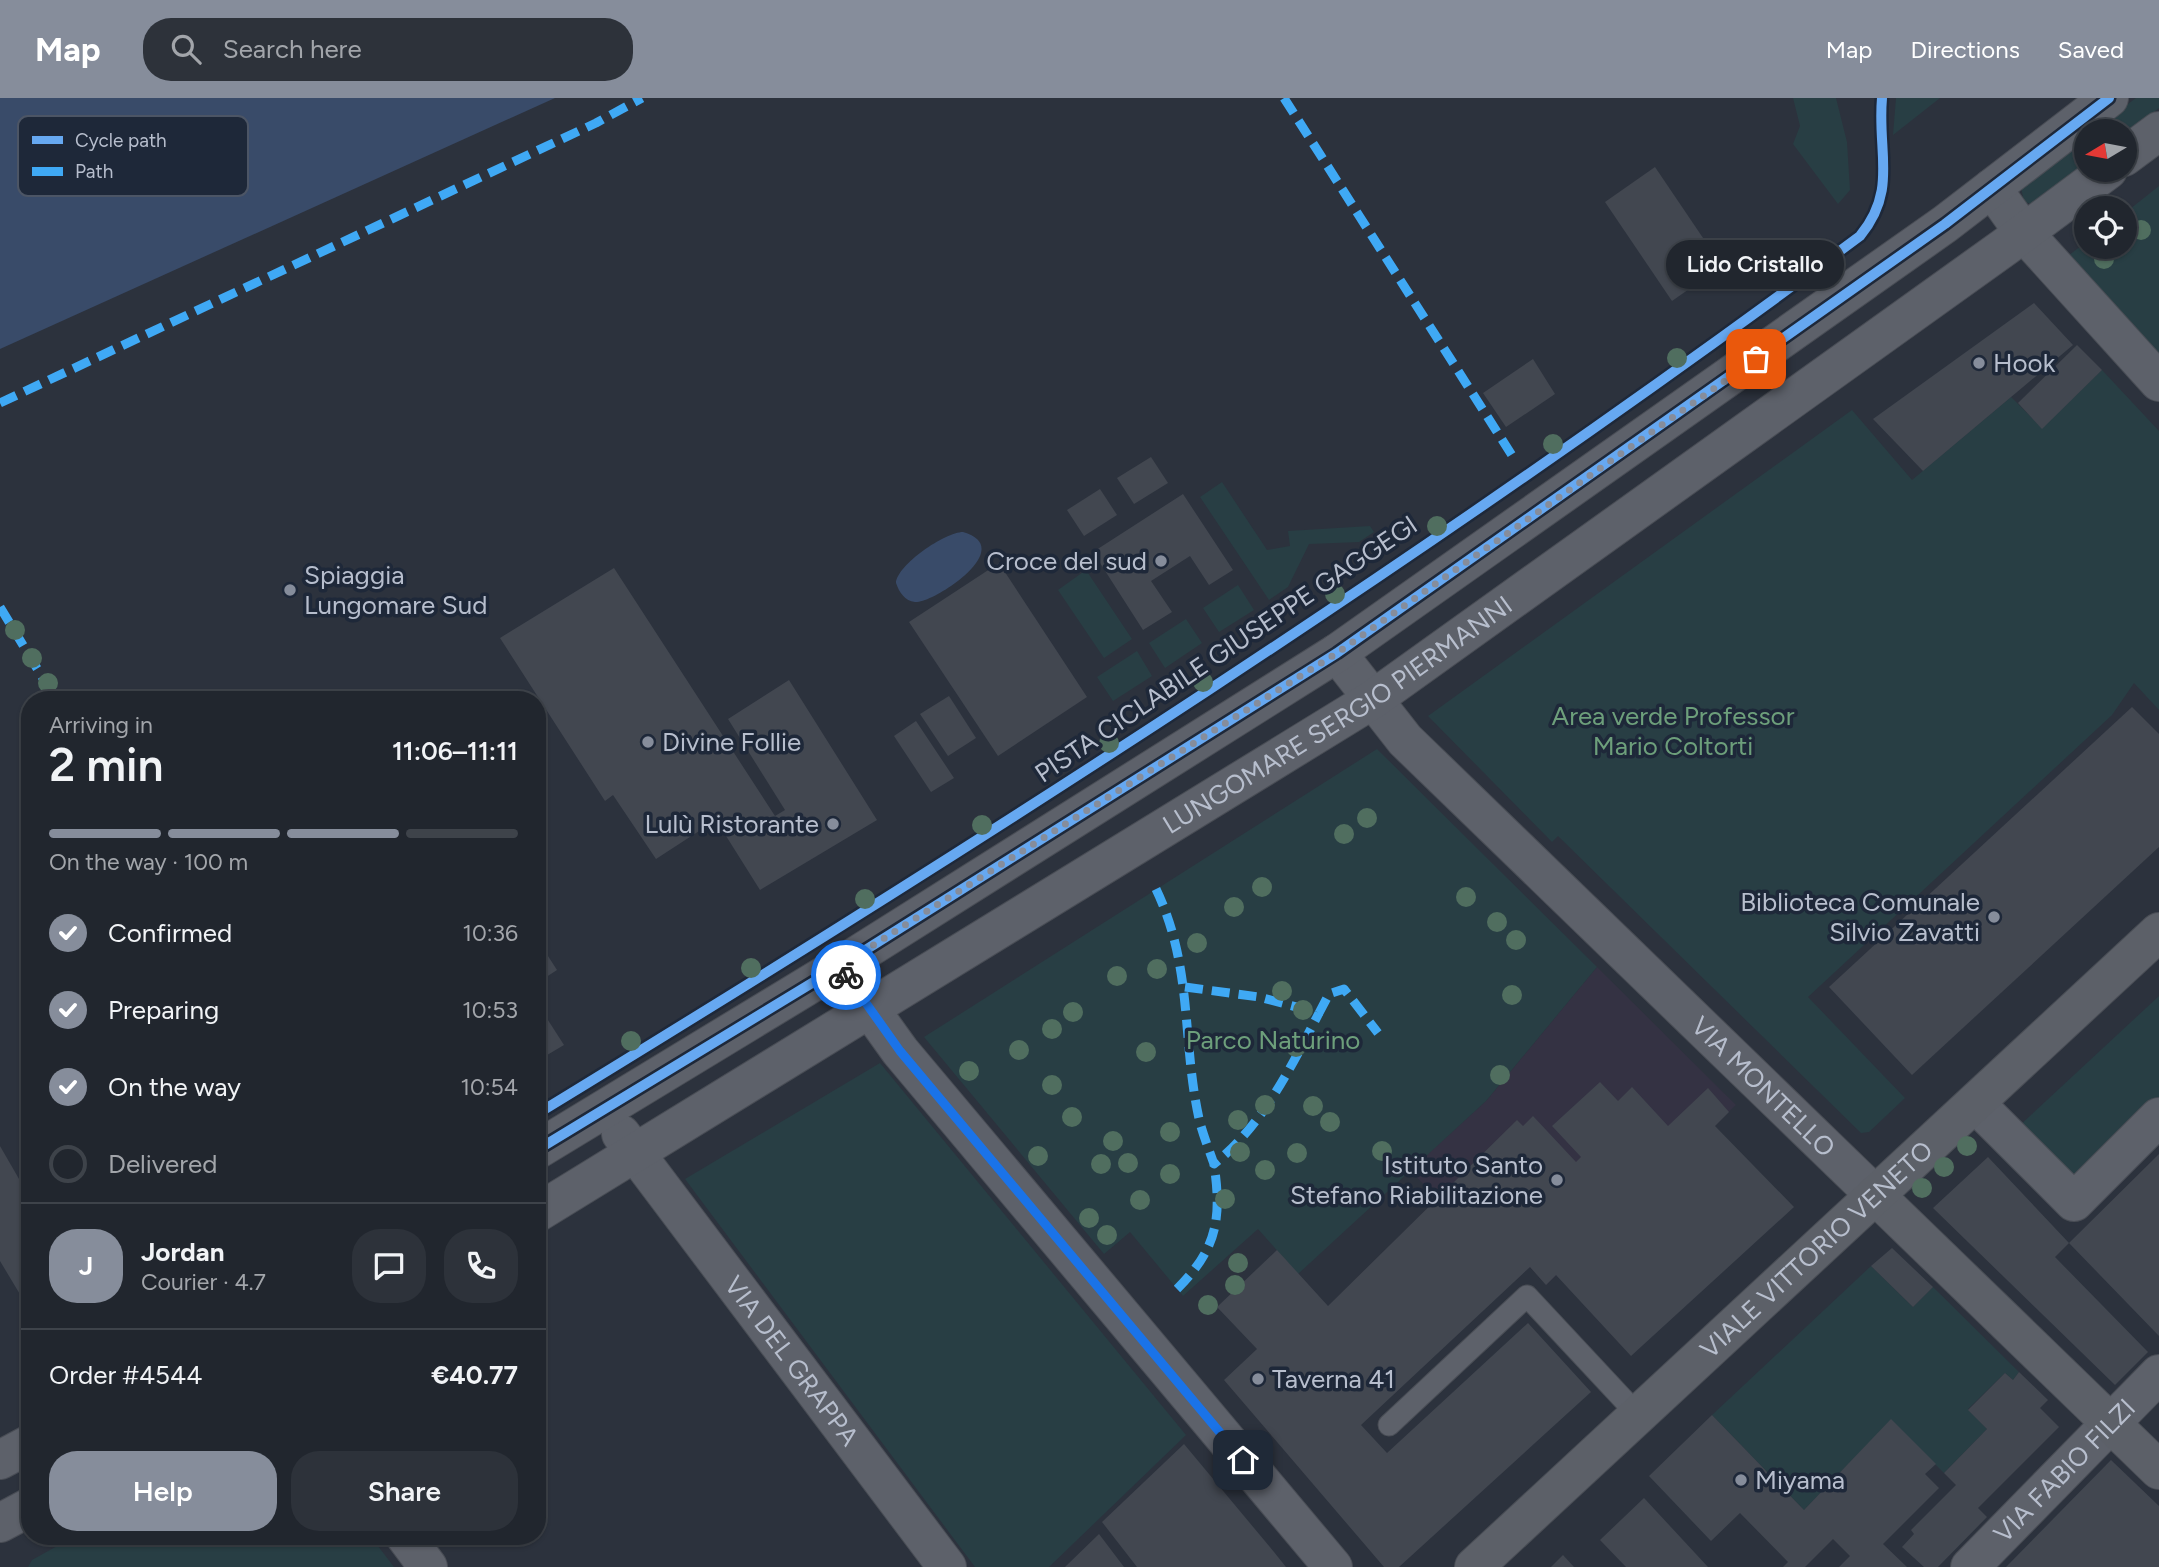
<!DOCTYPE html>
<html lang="en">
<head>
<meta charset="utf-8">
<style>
  :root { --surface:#21262e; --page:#2d323a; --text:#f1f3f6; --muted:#a2a5aa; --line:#3e434a; --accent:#868d9b }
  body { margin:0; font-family:Figtree,sans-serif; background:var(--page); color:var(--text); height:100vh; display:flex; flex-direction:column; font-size:26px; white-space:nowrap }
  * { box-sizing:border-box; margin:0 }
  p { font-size:23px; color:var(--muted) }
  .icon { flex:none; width:38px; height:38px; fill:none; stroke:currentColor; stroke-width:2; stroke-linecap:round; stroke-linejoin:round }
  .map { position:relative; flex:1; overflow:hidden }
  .panel { position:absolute; left:21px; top:593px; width:525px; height:854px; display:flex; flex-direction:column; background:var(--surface); border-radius:28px; box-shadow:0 2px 5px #0004,0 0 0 2px var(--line) }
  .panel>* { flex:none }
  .needle { width:46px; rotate:260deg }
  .tools { position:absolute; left:2074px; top:21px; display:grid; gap:14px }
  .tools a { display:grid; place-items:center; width:63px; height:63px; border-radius:50%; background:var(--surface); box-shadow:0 2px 5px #0004,0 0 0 2px var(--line); font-size:35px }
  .pin { position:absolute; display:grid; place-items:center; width:60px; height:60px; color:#fff; margin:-30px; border-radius:14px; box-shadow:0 4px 10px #0006 }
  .courier { position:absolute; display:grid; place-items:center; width:70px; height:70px; margin:-35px; border:5px solid #1a73e8; border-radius:50%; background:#fff; color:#222; box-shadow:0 2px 9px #0007 }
  .bubble { position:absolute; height:49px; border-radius:24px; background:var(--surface); box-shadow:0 2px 5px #0004,0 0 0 2px var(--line); font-size:23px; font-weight:600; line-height:49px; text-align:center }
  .head em { font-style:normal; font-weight:600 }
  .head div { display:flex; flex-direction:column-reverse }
  .head { display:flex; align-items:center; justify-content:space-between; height:119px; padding:0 28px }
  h1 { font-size:46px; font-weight:600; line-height:52px }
  .bar { display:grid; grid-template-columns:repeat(4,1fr); gap:10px 7px; align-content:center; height:84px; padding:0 28px }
  .bar i { height:9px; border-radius:5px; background:var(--line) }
  .bar .selected { background:var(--accent) }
  .bar p { grid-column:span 4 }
  .line { display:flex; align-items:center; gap:18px; padding:0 28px; border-top:2px solid var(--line) }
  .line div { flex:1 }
  .round { display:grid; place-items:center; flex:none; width:74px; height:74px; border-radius:28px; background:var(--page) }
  ol { padding:0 28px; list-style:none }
  li { display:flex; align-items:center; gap:21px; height:77px }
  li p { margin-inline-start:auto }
  li .icon { padding:7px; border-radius:50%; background:var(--accent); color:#fff; stroke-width:4 }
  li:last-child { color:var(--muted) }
  li i { width:38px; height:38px; border:4px solid var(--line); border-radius:50% }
  .primary-button { display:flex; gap:14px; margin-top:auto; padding:14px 28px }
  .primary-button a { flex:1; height:80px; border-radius:28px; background:var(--accent); color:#fff; font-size:28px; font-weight:600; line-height:80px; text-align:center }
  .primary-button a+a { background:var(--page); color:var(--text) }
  header { display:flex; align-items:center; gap:42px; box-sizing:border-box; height:98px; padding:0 35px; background:var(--accent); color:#fff }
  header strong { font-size:33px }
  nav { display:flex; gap:38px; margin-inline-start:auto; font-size:24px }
  .search { width:490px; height:63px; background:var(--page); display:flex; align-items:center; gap:18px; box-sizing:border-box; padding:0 24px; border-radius:28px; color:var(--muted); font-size:26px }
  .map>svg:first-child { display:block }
  .medical { fill:#343243 }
  .green { fill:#283e44 }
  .water { fill:#394b69 }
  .building { fill:#424750 }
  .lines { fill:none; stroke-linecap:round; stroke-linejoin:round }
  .lane-casing { stroke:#494d55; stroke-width:23 }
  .street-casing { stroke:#494d55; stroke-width:40 }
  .secondary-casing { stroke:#494d55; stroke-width:40 }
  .lane { stroke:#5d616a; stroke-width:21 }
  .street { stroke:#5d616a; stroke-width:38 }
  .secondary { stroke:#5c6068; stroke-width:38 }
  .quiet { stroke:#3fa9f5; stroke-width:9; stroke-dasharray:18 9; stroke-linecap:butt }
  .cycleway-casing { stroke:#1e2839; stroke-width:15 }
  .cycleway { stroke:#66a8f1; stroke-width:10 }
  .tree { fill:#506e5f }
  .done { stroke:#868d9b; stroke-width:7; stroke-dasharray:0 12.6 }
  .route { stroke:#1a73e8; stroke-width:9 }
  .poi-dot { fill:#868d9b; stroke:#1e2839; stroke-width:2.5 }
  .labels { text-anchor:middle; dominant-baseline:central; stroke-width:7; stroke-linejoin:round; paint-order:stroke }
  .poi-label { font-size:26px; fill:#b7becd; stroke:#1e2839; text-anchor:start }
  .street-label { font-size:26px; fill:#b7becd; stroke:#1e2839 }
  .park-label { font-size:26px; fill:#6d9f7b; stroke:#1e2839 }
  .key { fill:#1e2839; stroke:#4c5565; stroke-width:2 }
  .key-label { font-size:19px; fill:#b7becd }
</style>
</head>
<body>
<header>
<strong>Map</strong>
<div class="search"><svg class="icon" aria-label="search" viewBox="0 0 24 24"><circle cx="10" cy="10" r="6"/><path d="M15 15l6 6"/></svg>Search here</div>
<nav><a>Map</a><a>Directions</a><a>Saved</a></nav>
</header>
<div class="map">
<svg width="2159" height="1469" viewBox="0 0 2159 1469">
  <rect width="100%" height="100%" fill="#2c323d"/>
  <path class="medical" d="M1597,869l139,138 -190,180 -16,-18 -16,14 -104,-111 76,-69z"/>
  <g class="green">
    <path d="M1793,0h43l11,44 3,48 -12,14 -45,-60 7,-18z"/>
    <path d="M1896,0h44l-47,37z"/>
    <path d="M2136,0h23v10l-34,26 -1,-3h-32z"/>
    <path d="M2086,38v27l-53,41 -9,-2 -3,-15z"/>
    <path d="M2159,88v173l-91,-103 18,-14v5h38l1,-34z"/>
    <path d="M2102,272l57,61v279l-25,-27 -22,32 -304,282 97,101 -36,34 -8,1 -303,-297 -6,6 -124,-126 424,-306 60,70 99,-83 31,31z"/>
    <path d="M1222,384l45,68 23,-4 -2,-15 82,-5 4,6 -15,10 -50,2 -21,43 -19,13 -69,-103z"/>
    <path d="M1086,472l46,69 -28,19 -46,-68z"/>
    <path d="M1238,487l16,25 -35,22 -16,-24z"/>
    <path d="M1186,521l16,24 -37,25 -16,-25z"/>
    <path d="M1137,553l15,25 -39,25 -16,-24z"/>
    <path d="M1377,651l220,218 -111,134 -188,173 -40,-45 -75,67 -53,-64 -26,22 -180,-217z"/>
    <path d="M2159,898v104l-86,84 -55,-57z"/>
    <path d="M880,965l306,372 -137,132h-74l-290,-388z"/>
    <path d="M1871,1168l42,41 20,-20 86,85 -6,8 -8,-7 -37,36 19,20 -43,44 -53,-53 -87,90 -92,-95z"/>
    <path d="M75,1438l296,1 23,30h-366l4,-7z"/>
  </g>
  <g class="water">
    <path d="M0,0h555l-555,251z"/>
    <path d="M963,434c56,16 -31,72 -48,70 -10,-1 -16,-10 -19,-19 1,-18 49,-51 67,-51z"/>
  </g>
  <g class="building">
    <path d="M1655,69l67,99 -50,35 -67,-99z"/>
    <path d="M2034,205l39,42 -150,126 -50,-52z"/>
    <path d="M2077,247l25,25 -60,59 -24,-26z"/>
    <path d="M1533,261l22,35 -49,33 -23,-34z"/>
    <path d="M1151,359l17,26 -34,21 -17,-26z"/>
    <path d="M1100,391l17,26 -33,21 -17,-26z"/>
    <path d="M1183,396l50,76 -24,15 -19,-29 -39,25 21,31 -29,18 -50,-78z"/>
    <path d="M999,465l88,134 -89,59 -89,-134z"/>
    <path d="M614,470l161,248 10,-6 -57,-91 61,-39 88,140 -117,70 -44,-70 -60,39 -43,-64 -8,6 -105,-163z"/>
    <path d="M949,598l27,42 -28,18 -28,-42z"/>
    <path d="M2132,609l27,27v113l-247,228 -83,-88z"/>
    <path d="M916,623l38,57 -23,14 -37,-56z"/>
    <path d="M537,841l20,31 -20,13z"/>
    <path d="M537,905l27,42 -27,16z"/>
    <path d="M1600,984l18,19 14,-14 36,39 40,-38 21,24 -14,14 79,81 -163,149 -75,-81 -10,10 -16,-18 -169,158 26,28 141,-130 63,69 -192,175h-15l-160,-187 33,-31 -40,-42 60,-57 51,56 189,-186 6,6 10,-10 43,46 5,-5 -29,-31z"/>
    <path d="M0,1048l30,52v113l-30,-50z"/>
    <path d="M2159,1056v182l-90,-93 -14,14 93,95 -33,33 -182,-177 55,-51 81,86z"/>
    <path d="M1892,1150l41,39 -20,20 -42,-41z"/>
    <path d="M2019,1274l29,28 -8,8 19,19 -81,81 9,9 -49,50h-14l-22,-20 12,-13 -3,-4 45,-45 -12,-12 43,-44 -19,-19 37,-37 8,7z"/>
    <path d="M1712,1317l92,95 87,-91 45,45 -11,10 14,14 -56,56 24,23h-68l11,-11 -17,-17 -28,28h-22l5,-5 -48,-49 -29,28 -62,-65z"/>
    <path d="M1184,1346l90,108 12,15h-149l-35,-45z"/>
    <path d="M2111,1362l48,46v61h-153z"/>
    <path d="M1644,1400l64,69h-82l-26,-27z"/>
    <path d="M1099,1436l25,33h-59z"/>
    <path d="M1563,1457l11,12h-23z"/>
  </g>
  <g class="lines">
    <defs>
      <path id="lane" d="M1389,1327l138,-129 111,119"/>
      <g id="street">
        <path d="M2124,59l35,-26"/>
        <path d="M1992,90l32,45 135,149"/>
        <path id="s1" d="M1337,555l68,87 470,455"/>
        <path d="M857,893l43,60 433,516"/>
        <path d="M1975,1005l99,99 85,-85"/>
        <path id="s2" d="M621,1036l326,433"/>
        <path d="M537,1052l303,-184 497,-313 608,-429 164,-126"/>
        <path id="s3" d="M537,1115l835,-513 634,-454 102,-76"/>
        <path d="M0,1362l30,-16"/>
        <path d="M0,1425l30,-16"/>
        <path d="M405,1438l23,31"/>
        <path id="s4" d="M1970,1469l189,-193"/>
      </g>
      <g id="secondary">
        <path d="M1875,1097l284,275"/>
        <path id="s5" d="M1474,1469l685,-635"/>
      </g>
    </defs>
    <use href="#lane" class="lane-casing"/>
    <use href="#street" class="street-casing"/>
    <use href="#secondary" class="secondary-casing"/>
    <use href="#lane" class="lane"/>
    <use href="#street" class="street"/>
    <use href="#secondary" class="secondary"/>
    <g class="quiet">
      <path d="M1284,0l231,362"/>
      <path d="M0,305l596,-280 46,-25"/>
      <path d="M0,509l56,93"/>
      <path d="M1156,791c38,80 25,152 44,234 4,14 9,27 14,41 49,-39 77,-97 105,-151"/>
      <path d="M1185,889l74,10 60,16 10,-19 15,-5 34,44"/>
      <path d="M1177,1191c40,-40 45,-70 37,-125"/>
    </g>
    <defs>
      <g id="cycleway">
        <path d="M537,1016c452,-276 898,-562 1323,-878 38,-46 17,-84 22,-138"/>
        <path d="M537,1052l303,-184 497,-313 608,-429 164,-126"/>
      </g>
    </defs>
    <use href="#cycleway" class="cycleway-casing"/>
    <use href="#cycleway" class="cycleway"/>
  </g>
  <g class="tree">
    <circle cx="2141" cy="132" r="10"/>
    <circle cx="2104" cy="161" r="10"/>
    <circle cx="1800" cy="174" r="10"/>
    <circle cx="1677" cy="260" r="10"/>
    <circle cx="1553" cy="346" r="10"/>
    <circle cx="1437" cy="428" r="10"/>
    <circle cx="1335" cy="496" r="10"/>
    <circle cx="15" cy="532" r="10"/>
    <circle cx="32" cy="560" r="10"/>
    <circle cx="1203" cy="584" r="10"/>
    <circle cx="48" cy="585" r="10"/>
    <circle cx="1109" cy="645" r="10"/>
    <circle cx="1367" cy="720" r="10"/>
    <circle cx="982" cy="727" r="10"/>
    <circle cx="1344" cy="736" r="10"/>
    <circle cx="1262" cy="789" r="10"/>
    <circle cx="1466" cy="799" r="10"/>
    <circle cx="865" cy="801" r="10"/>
    <circle cx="1234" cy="809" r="10"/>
    <circle cx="1497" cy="824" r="10"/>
    <circle cx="1516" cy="842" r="10"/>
    <circle cx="1197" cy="845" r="10"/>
    <circle cx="751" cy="870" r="10"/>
    <circle cx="1157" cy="871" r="10"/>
    <circle cx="1117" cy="878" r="10"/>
    <circle cx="1282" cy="893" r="10"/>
    <circle cx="1512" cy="897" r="10"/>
    <circle cx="1303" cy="912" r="10"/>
    <circle cx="1073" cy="914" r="10"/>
    <circle cx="1052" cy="931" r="10"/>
    <circle cx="631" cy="943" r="10"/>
    <circle cx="1296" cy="949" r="10"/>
    <circle cx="1019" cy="952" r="10"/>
    <circle cx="1146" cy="954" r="10"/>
    <circle cx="969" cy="973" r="10"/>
    <circle cx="1500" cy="977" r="10"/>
    <circle cx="1052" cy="987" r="10"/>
    <circle cx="1265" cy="1007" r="10"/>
    <circle cx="1313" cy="1008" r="10"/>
    <circle cx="1072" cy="1019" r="10"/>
    <circle cx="1238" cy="1022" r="10"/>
    <circle cx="1330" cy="1024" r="10"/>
    <circle cx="1170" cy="1034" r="10"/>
    <circle cx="1113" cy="1043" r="10"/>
    <circle cx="1967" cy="1048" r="10"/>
    <circle cx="1382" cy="1053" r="10"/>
    <circle cx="1240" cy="1054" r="10"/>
    <circle cx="1297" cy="1055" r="10"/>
    <circle cx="1038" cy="1058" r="10"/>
    <circle cx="1128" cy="1065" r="10"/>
    <circle cx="1101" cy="1066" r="10"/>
    <circle cx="1944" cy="1069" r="10"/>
    <circle cx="1265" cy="1072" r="10"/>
    <circle cx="1170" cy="1076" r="10"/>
    <circle cx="1922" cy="1090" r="10"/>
    <circle cx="1225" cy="1101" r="10"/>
    <circle cx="1140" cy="1102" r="10"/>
    <circle cx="1089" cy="1120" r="10"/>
    <circle cx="1107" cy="1137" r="10"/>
    <circle cx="1238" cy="1165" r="10"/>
    <circle cx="1235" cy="1187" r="10"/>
    <circle cx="1208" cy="1207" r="10"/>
  </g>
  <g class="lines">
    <path class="done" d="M846,877l-6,-9 497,-313 419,-294"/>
    <path class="route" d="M846,877l54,76 343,409"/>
  </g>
  <g class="poi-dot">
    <circle cx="1979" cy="265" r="7"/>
    <circle cx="1161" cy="463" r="7"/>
    <circle cx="290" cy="492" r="7"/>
    <circle cx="648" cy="644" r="7"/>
    <circle cx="833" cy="726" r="7"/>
    <circle cx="1994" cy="819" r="7"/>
    <circle cx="1557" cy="1082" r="7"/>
    <circle cx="1258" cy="1281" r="7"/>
    <circle cx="1741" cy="1382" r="7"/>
  </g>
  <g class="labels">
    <g class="poi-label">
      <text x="1993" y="265">Hook</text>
      <text x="1147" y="463" text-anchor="end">Croce del sud</text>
      <text x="304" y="477">Spiaggia<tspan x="304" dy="30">Lungomare Sud</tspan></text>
      <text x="662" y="644">Divine Follie</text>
      <text x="819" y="726" text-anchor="end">Lulù Ristorante</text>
      <text x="1980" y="804" text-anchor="end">Biblioteca Comunale<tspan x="1980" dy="30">Silvio Zavatti</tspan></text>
      <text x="1543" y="1067" text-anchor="end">Istituto Santo<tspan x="1543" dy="30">Stefano Riabilitazione</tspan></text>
      <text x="1272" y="1281">Taverna 41</text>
      <text x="1755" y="1382">Miyama</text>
    </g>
    <g class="street-label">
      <text transform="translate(1226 551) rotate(-34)">PISTA CICLABILE GIUSEPPE GAGGEGI</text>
      <text stroke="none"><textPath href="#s3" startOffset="943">LUNGOMARE SERGIO PIERMANNI</textPath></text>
      <text stroke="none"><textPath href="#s1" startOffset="609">VIA MONTELLO</textPath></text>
      <text stroke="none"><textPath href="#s5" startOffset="467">VIALE VITTORIO VENETO</textPath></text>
      <text stroke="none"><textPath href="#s2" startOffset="284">VIA DEL GRAPPA</textPath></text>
      <text stroke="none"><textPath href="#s4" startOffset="135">VIA FABIO FILZI</textPath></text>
    </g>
    <g class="park-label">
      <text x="1673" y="618">Area verde Professor<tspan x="1673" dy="30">Mario Coltorti</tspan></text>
      <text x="1273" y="942">Parco Naturino</text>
    </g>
  </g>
  <rect x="18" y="18" width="230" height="80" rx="10" class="key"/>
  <rect x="32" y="38" width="31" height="8" fill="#66a8f1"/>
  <rect x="32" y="69" width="31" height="9" fill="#3fa9f5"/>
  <g class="key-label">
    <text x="75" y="49">Cycle path</text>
    <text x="75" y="80">Path</text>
  </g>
</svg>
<div class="tools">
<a><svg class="needle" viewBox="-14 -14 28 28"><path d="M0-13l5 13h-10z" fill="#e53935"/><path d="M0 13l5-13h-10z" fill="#a2a5aa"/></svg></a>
<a><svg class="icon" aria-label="locate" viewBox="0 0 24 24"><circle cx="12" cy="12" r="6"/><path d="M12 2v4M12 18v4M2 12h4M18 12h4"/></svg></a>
</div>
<div class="pin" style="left:1756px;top:261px;background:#ea580c"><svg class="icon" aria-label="bag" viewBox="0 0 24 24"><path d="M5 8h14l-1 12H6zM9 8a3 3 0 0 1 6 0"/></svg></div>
<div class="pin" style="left:1243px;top:1362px;background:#1f2937"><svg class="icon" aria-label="home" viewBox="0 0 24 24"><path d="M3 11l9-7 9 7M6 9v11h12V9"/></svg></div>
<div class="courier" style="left:846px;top:877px"><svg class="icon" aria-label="bike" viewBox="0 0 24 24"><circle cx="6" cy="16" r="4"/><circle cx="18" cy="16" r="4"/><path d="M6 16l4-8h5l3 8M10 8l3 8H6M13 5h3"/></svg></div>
<div class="bubble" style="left:1666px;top:142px;width:178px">Lido Cristallo</div>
<section class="panel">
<div class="head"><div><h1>2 min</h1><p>Arriving in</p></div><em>11:06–11:11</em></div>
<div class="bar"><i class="selected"></i><i class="selected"></i><i class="selected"></i><i></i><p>On the way · 100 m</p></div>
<ol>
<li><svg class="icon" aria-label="check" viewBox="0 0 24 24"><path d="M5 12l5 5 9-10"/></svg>Confirmed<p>10:36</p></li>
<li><svg class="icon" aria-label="check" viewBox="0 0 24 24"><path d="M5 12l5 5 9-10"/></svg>Preparing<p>10:53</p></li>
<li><svg class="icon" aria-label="check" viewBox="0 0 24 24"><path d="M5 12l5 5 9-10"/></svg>On the way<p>10:54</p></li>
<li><i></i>Delivered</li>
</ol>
<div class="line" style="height:126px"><b class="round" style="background:var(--accent);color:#fff">J</b><div><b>Jordan</b><p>Courier · 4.7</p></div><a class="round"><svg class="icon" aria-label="chat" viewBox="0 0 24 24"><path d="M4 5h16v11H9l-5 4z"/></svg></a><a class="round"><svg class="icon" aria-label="phone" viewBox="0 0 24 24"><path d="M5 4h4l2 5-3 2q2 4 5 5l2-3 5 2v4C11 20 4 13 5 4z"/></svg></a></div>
<div class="line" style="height:91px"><div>Order #4544</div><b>€40.77</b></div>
<div class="primary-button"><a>Help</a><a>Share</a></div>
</section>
</div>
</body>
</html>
